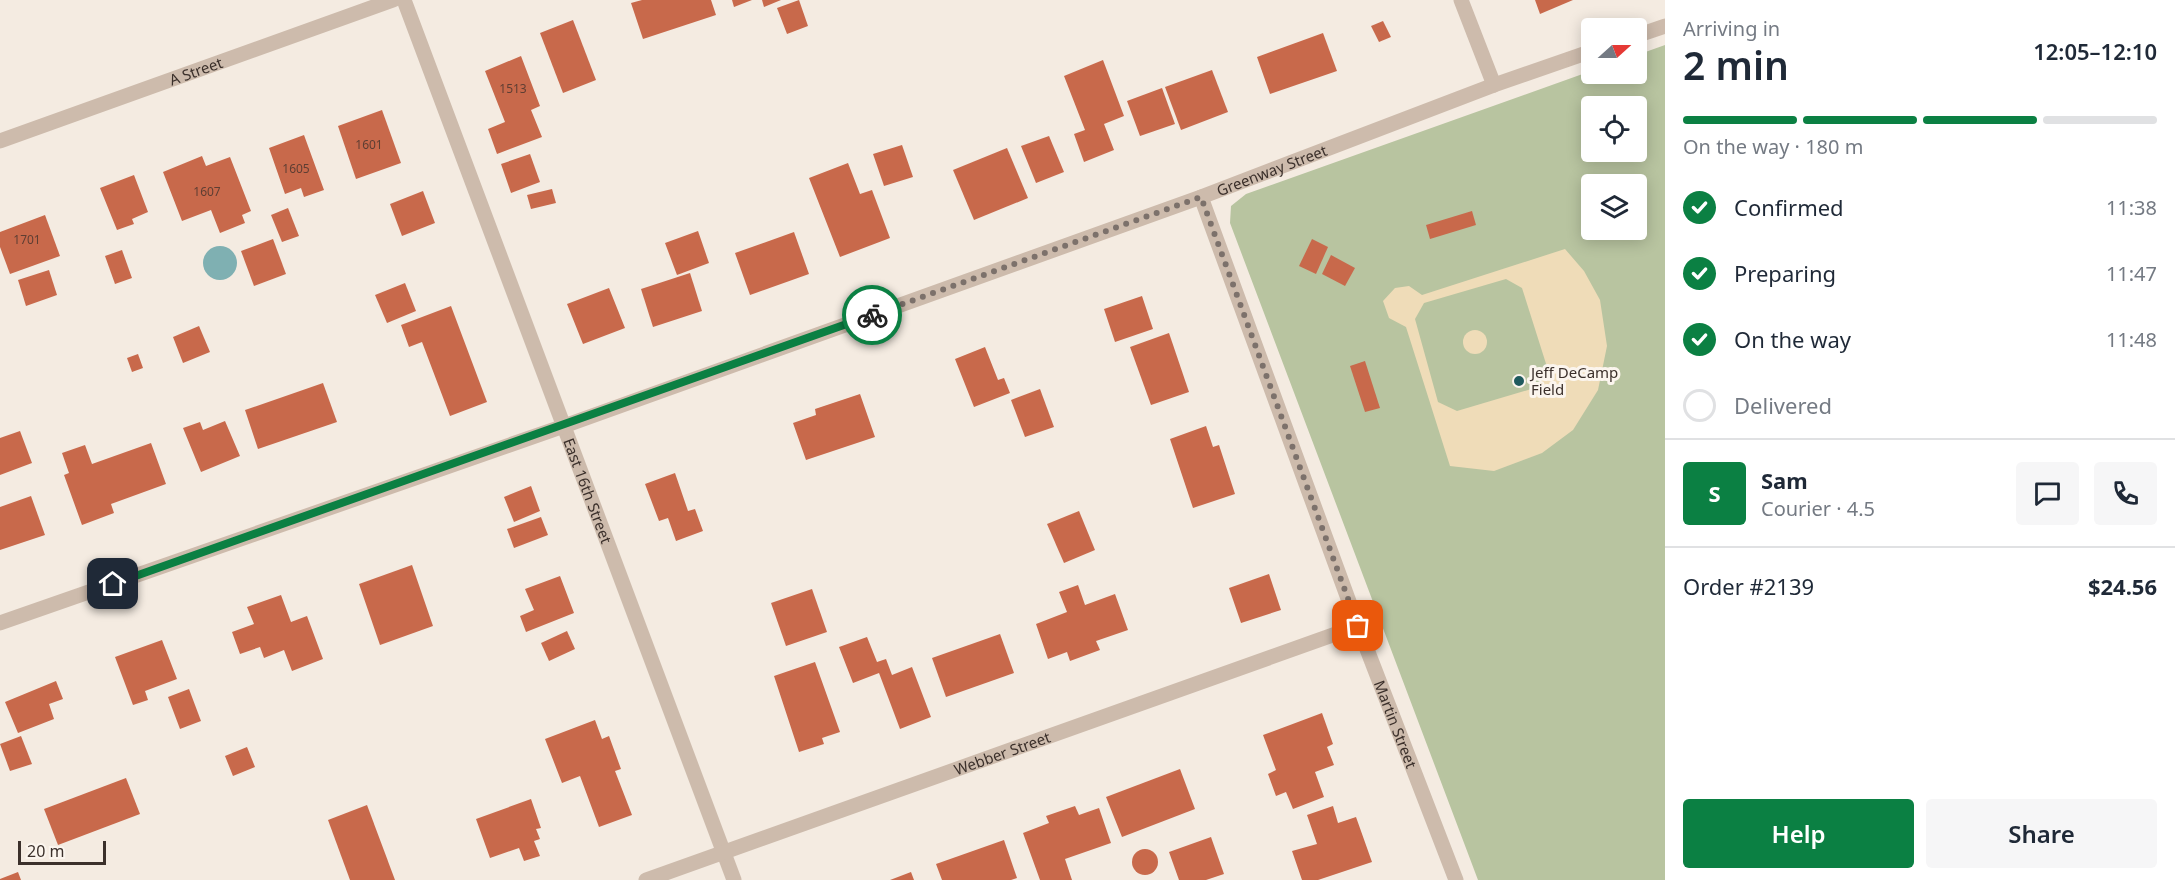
<!DOCTYPE html>
<html lang="en">
<head>
<meta charset="utf-8">
<style>
  :root { --surface:#fff; --page:#f6f6f7; --text:#1f2937; --muted:#747a83; --line:#e0e1e3; --accent:#0b8043 }
  body { margin:0; font-family:"Noto Sans",sans-serif; background:var(--page); color:var(--text); height:100vh; display:flex; flex-direction:column; font-size:22px; white-space:nowrap }
  * { box-sizing:border-box; margin:0 }
  p { font-size:20px; color:var(--muted) }
  .icon { flex:none; width:33px; height:33px; fill:none; stroke:currentColor; stroke-width:2; stroke-linecap:round; stroke-linejoin:round }
  .map { position:relative; flex:1; overflow:hidden }
  .sheet { display:flex; flex-direction:column; background:var(--surface); width:510px }
  .sheet>* { flex:none }
  .needle { width:39px; rotate:69deg }
  .controls { position:absolute; left:1581px; top:18px; display:grid; gap:12px }
  .controls a { display:grid; place-items:center; width:66px; height:66px; border-radius:6px; background:var(--surface); box-shadow:0 3px 15px #0003; font-size:30px }
  .scale { position:absolute; left:18px; bottom:15px; width:88px; box-sizing:border-box; padding-left:6px; border:3px solid #3b302b; border-top:0; font-size:16px; line-height:21px; white-space:nowrap; color:#3b302b; -webkit-text-stroke:4px #fbf5ee; paint-order:stroke }
  .pin { position:absolute; display:grid; place-items:center; width:51px; height:51px; color:#fff; margin:-26px; border-radius:12px; box-shadow:0 3px 9px #0006 }
  .courier { position:absolute; display:grid; place-items:center; width:60px; height:60px; margin:-30px; border:4px solid #0b8043; border-radius:50%; background:#fff; color:#222; box-shadow:0 2px 8px #0007 }
  .overview em { font-style:normal; font-weight:600 }
  .overview div { display:flex; flex-direction:column-reverse }
  .overview { display:flex; align-items:center; justify-content:space-between; height:102px; padding:0 18px }
  h1 { font-size:39px; font-weight:600; line-height:45px }
  .bar { display:grid; grid-template-columns:repeat(4,1fr); gap:9px 6px; align-content:center; height:72px; padding:0 18px }
  .bar i { height:8px; border-radius:4px; background:var(--line) }
  .bar .current { background:var(--accent) }
  .bar p { grid-column:span 4 }
  .line { display:flex; align-items:center; gap:15px; padding:0 18px; border-top:2px solid var(--line) }
  .line div { flex:1 }
  .round { display:grid; place-items:center; flex:none; width:63px; height:63px; border-radius:6px; background:var(--page) }
  ol { padding:0 18px; list-style:none }
  li { display:flex; align-items:center; gap:18px; height:66px }
  li p { margin-inline-start:auto }
  li .icon { padding:6px; border-radius:50%; background:var(--accent); color:#fff; stroke-width:4 }
  li:last-child { color:var(--muted) }
  li i { width:33px; height:33px; border:3px solid var(--line); border-radius:50% }
  .button { display:flex; gap:12px; margin-top:auto; padding:12px 18px }
  .button a { flex:1; height:69px; border-radius:6px; background:var(--accent); color:#fff; font-size:24px; font-weight:600; line-height:69px; text-align:center }
  .button a+a { background:var(--page); color:var(--text) }
  main { display:flex; flex:1; min-height:0 }
  .map>svg:first-child { display:block }
  .green { fill:#b8c4a0; fill-rule:evenodd }
  .sand { fill:#efdcb8; fill-rule:evenodd }
  .water { fill:#7fb0b2 }
  .building { fill:#c8694b }
  .lines { fill:none; stroke-linecap:round; stroke-linejoin:round }
  .minor { stroke:#cdbbac; stroke-width:15 }
  .done { stroke:#7c716b; stroke-width:6; stroke-dasharray:0 10.8 }
  .route { stroke:#0b8043; stroke-width:8 }
  .poi-dot { fill:#1f5a5e; stroke:#fbf5ee; stroke-width:2 }
  .labels { text-anchor:middle; dominant-baseline:central; stroke-width:6; stroke-linejoin:round; paint-order:stroke }
  .number-label { font-size:12px; fill:#5e3e33 }
  .street-label { font-size:15px; fill:#3b302b; stroke:#fbf5ee }
  .poi-label { font-size:15px; fill:#3b302b; stroke:#fbf5ee; text-anchor:start }
</style>
</head>
<body>
<main>
<div class="map">
<svg width="1665" height="880" viewBox="0 0 1665 880">
  <rect width="100%" height="100%" fill="#f4ebe1"/>
  <path class="green" d="M1665,45v835h-187l-248,-657 1,-17 15,-12 345,-123 1,3h44l1,-19zM1592,106h44v46h-44zM1592,184h44v46h-44z"/>
  <g class="sand">
    <path d="M1565,249l19,22 16,29 7,46 -9,44 -25,40 -31,23 -48,18 -44,-5 -44,-139 -17,-9 -6,-17 12,-13 14,-2 13,9zM1506,279l16,9 26,82 -10,17 -81,24 -19,-9 -23,-83 9,-16z"/>
    <circle cx="1475" cy="342" r="12"/>
  </g>
  <circle class="water" cx="220" cy="263" r="17"/>
  <g class="building">
    <path d="M642,0h69l5,15 -73,24 -12,-36z"/>
    <path d="M732,0h20l-18,7z"/>
    <path d="M762,0h19l-17,7z"/>
    <path d="M799,0l9,26 -21,8 -10,-26z"/>
    <path d="M1535,0h38l-33,14z"/>
    <path d="M573,20l23,60 -33,13 -23,-60z"/>
    <path d="M1383,21l8,16 -12,5 -8,-16z"/>
    <path d="M1323,33l14,38 -67,23 -13,-37z"/>
    <path d="M521,56l19,50 -9,4 11,27 -45,17 -9,-25 17,-7 -20,-51z"/>
    <path d="M1103,60l21,56 -20,8 10,26 -30,12 -10,-28 11,-4 -21,-54z"/>
    <path d="M1212,70l16,42 -47,18 -16,-43z"/>
    <path d="M1162,88l13,36 -35,12 -13,-35z"/>
    <path d="M382,110l19,53 -45,16 -18,-53z"/>
    <path d="M304,135l20,55 -20,7 -3,-9 -16,6 -16,-46z"/>
    <path d="M1049,136l15,36 -28,11 -15,-37z"/>
    <path d="M902,145l11,32 -29,9 -11,-32z"/>
    <path d="M1007,148l21,50 -54,22 -21,-50z"/>
    <path d="M530,154l10,28 -29,11 -10,-29z"/>
    <path d="M202,156l4,10 24,-9 21,54 -9,4 3,8 -25,10 -9,-23 -29,11 -19,-49z"/>
    <path d="M848,163l12,31 12,-4 18,48 -50,19 -31,-79z"/>
    <path d="M134,175l14,37 -16,7 2,5 -17,6 -17,-42z"/>
    <path d="M552,189l4,14 -25,6 -4,-14z"/>
    <path d="M423,191l12,32 -33,13 -12,-32z"/>
    <path d="M288,208l11,28 -17,6 -11,-27z"/>
    <path d="M1472,211l4,14 -46,14 -4,-14z"/>
    <path d="M45,215l15,41 -50,18 -10,-27v-15z"/>
    <path d="M698,231l11,32 -32,12 -12,-32z"/>
    <path d="M794,232l15,42 -59,21 -15,-42z"/>
    <path d="M273,239l13,35 -32,12 -13,-35z"/>
    <path d="M1312,239l16,8 -12,27 -17,-8z"/>
    <path d="M122,250l10,28 -17,6 -10,-28z"/>
    <path d="M1331,255l24,13 -10,18 -23,-12z"/>
    <path d="M49,270l8,25 -31,11 -8,-26z"/>
    <path d="M690,273l12,38 -49,16 -12,-38z"/>
    <path d="M405,283l11,28 -29,12 -12,-28z"/>
    <path d="M609,288l16,40 -42,16 -16,-40z"/>
    <path d="M1142,296l11,33 -38,13 -11,-33z"/>
    <path d="M451,306l36,96 -37,14 -28,-74 -13,5 -8,-22z"/>
    <path d="M199,326l11,26 -27,11 -10,-26z"/>
    <path d="M1169,333l20,59 -38,13 -21,-58z"/>
    <path d="M985,347l13,33 6,-2 6,15 -36,14 -19,-48z"/>
    <path d="M138,354l5,14 -11,4 -5,-14z"/>
    <path d="M1365,361l15,47 -15,4 -15,-46z"/>
    <path d="M323,383l14,39 -79,27 -13,-39z"/>
    <path d="M1040,389l14,38 -29,10 -14,-37z"/>
    <path d="M860,394l15,43 -69,23 -13,-37 23,-8 -1,-6z"/>
    <path d="M225,421l15,35 -39,16 -18,-44 17,-6 3,8z"/>
    <path d="M1206,426l7,21 6,-2 16,49 -42,14 -23,-69z"/>
    <path d="M20,431l12,32 -32,12v-37z"/>
    <path d="M151,443l15,41 -55,20 3,9 -32,12 -18,-50 5,-2 -7,-20 23,-8 7,19z"/>
    <path d="M675,473l13,38 7,-2 8,22 -27,10 -8,-23 -9,3 -14,-37z"/>
    <path d="M531,486l9,25 -26,11 -10,-25z"/>
    <path d="M31,496l14,39 -45,15v-43z"/>
    <path d="M1079,511l16,39 -31,13 -17,-39z"/>
    <path d="M541,517l7,18 -34,13 -7,-19z"/>
    <path d="M412,565l21,61 -53,19 -21,-61z"/>
    <path d="M1269,574l12,36 -40,13 -12,-35z"/>
    <path d="M560,576l14,37 -48,19 -6,-16 14,-6 -9,-21z"/>
    <path d="M1078,585l7,20 30,-11 13,36 -32,11 4,9 -30,11 -3,-9 -19,7 -12,-35 31,-12 -8,-20z"/>
    <path d="M812,589l15,43 -41,14 -15,-43z"/>
    <path d="M281,595l10,27 16,-6 16,43 -31,12 -8,-21 -20,8 -4,-11 -20,7 -8,-22 22,-8 -7,-17z"/>
    <path d="M567,631l8,18 -26,12 -8,-18z"/>
    <path d="M1000,634l14,39 -68,24 -14,-39z"/>
    <path d="M867,637l10,25 9,-3 6,16 20,-8 19,50 -31,12 -21,-56 -26,10 -14,-36z"/>
    <path d="M162,640l15,39 -32,12 3,9 -15,5 -18,-48z"/>
    <path d="M815,662l25,70 -18,6 2,6 -25,8 -25,-76z"/>
    <path d="M56,681l7,18 -14,5 5,15 -36,14 -13,-31z"/>
    <path d="M189,689l12,32 -21,8 -12,-32z"/>
    <path d="M1322,713l11,31 -6,3 7,18 -19,7 9,25 -31,12 -7,-17 -10,4 -8,-22 8,-4 -13,-35z"/>
    <path d="M595,720l7,19 7,-3 12,33 -6,2 17,44 -33,12 -19,-51 -18,7 -17,-44z"/>
    <path d="M21,736l11,28 -22,7 -10,-27z"/>
    <path d="M247,747l8,20 -22,9 -8,-20z"/>
    <path d="M1180,769l15,40 -73,28 -16,-40z"/>
    <path d="M126,778l14,36 -82,31 -14,-36z"/>
    <path d="M531,799l10,29 -5,1 4,10 -6,2 6,15 -16,5 -5,-13 -29,10 -14,-39z"/>
    <path d="M367,805l28,75h-45l-22,-60z"/>
    <path d="M1075,806l4,9 20,-7 12,35 -46,16 7,21h-32l-17,-47 26,-10 -3,-7z"/>
    <path d="M1333,806l5,17 18,-6 16,45 -54,18h-16l-10,-29 25,-7 -10,-29z"/>
    <path d="M1211,837l13,37 -18,6h-27l-10,-28z"/>
    <path d="M1004,840l13,38 -6,2h-69l-6,-16z"/>
    <circle cx="1145" cy="862" r="13"/>
    <path d="M18,872l3,8h-21v-1z"/>
    <path d="M911,872l3,8h-24z"/>
  </g>
  <g class="lines">
    <g class="minor">
      <path id="s1" d="M404,0l330,880"/>
      <path d="M1461,0l33,85"/>
      <path d="M1636,36l29,-10"/>
      <path id="s2" d="M0,141l393,-141"/>
      <path id="s3" d="M1201,197l157,429 98,254"/>
      <path id="s4" d="M0,623l564,-197 637,-229 293,-112 98,-34"/>
      <path id="s5" d="M646,880l712,-254"/>
    </g>
  </g>
  <g class="lines">
    <path class="done" d="M872,315l329,-118 157,429"/>
    <path class="route" d="M113,584l759,-269"/>
  </g>
  <circle class="poi-dot" cx="1519" cy="381" r="6"/>
  <g class="labels">
    <g class="number-label">
      <text x="513" y="88">1513</text>
      <text x="369" y="144">1601</text>
      <text x="296" y="168">1605</text>
      <text x="207" y="191">1607</text>
      <text x="27" y="239">1701</text>
    </g>
    <g class="street-label">
      <text stroke="none"><textPath href="#s2" startOffset="208">A Street</textPath></text>
      <text stroke="none"><textPath href="#s4" startOffset="1350">Greenway Street</textPath></text>
      <text stroke="none"><textPath href="#s1" startOffset="524">East 16th Street</textPath></text>
      <text stroke="none"><textPath href="#s3" startOffset="562">Martin Street</textPath></text>
      <text stroke="none"><textPath href="#s5" startOffset="378">Webber Street</textPath></text>
    </g>
    <g class="poi-label">
      <text x="1531" y="372">Jeff DeCamp<tspan x="1531" dy="17">Field</tspan></text>
    </g>
  </g>
</svg>
<div class="controls">
<a><svg class="needle" viewBox="-14 -14 28 28"><path d="M0-13l5 13h-10z" fill="#e53935"/><path d="M0 13l5-13h-10z" fill="#747a83"/></svg></a>
<a><svg class="icon" aria-label="locate" viewBox="0 0 24 24"><circle cx="12" cy="12" r="6"/><path d="M12 2v4M12 18v4M2 12h4M18 12h4"/></svg></a>
<a><svg class="icon" aria-label="layers" viewBox="0 0 24 24"><path d="M12 4l9 5-9 5-9-5zM3 14l9 5 9-5"/></svg></a>
</div>
<div class="scale">20 m</div>
<div class="pin" style="left:1358px;top:626px;background:#ea580c"><svg class="icon" aria-label="bag" viewBox="0 0 24 24"><path d="M5 8h14l-1 12H6zM9 8a3 3 0 0 1 6 0"/></svg></div>
<div class="pin" style="left:113px;top:584px;background:#1f2937"><svg class="icon" aria-label="home" viewBox="0 0 24 24"><path d="M3 11l9-7 9 7M6 9v11h12V9"/></svg></div>
<div class="courier" style="left:872px;top:315px"><svg class="icon" aria-label="bike" viewBox="0 0 24 24"><circle cx="6" cy="16" r="4"/><circle cx="18" cy="16" r="4"/><path d="M6 16l4-8h5l3 8M10 8l3 8H6M13 5h3"/></svg></div>
</div>
<section class="sheet">
<div class="overview"><div><h1>2 min</h1><p>Arriving in</p></div><em>12:05–12:10</em></div>
<div class="bar"><i class="current"></i><i class="current"></i><i class="current"></i><i></i><p>On the way · 180 m</p></div>
<ol>
<li><svg class="icon" aria-label="check" viewBox="0 0 24 24"><path d="M5 12l5 5 9-10"/></svg>Confirmed<p>11:38</p></li>
<li><svg class="icon" aria-label="check" viewBox="0 0 24 24"><path d="M5 12l5 5 9-10"/></svg>Preparing<p>11:47</p></li>
<li><svg class="icon" aria-label="check" viewBox="0 0 24 24"><path d="M5 12l5 5 9-10"/></svg>On the way<p>11:48</p></li>
<li><i></i>Delivered</li>
</ol>
<div class="line" style="height:108px"><b class="round" style="background:var(--accent);color:#fff">S</b><div><b>Sam</b><p>Courier · 4.5</p></div><a class="round"><svg class="icon" aria-label="chat" viewBox="0 0 24 24"><path d="M4 5h16v11H9l-5 4z"/></svg></a><a class="round"><svg class="icon" aria-label="phone" viewBox="0 0 24 24"><path d="M5 4h4l2 5-3 2q2 4 5 5l2-3 5 2v4C11 20 4 13 5 4z"/></svg></a></div>
<div class="line" style="height:78px"><div>Order #2139</div><b>$24.56</b></div>
<div class="button"><a>Help</a><a>Share</a></div>
</section>
</main>
</body>
</html>
